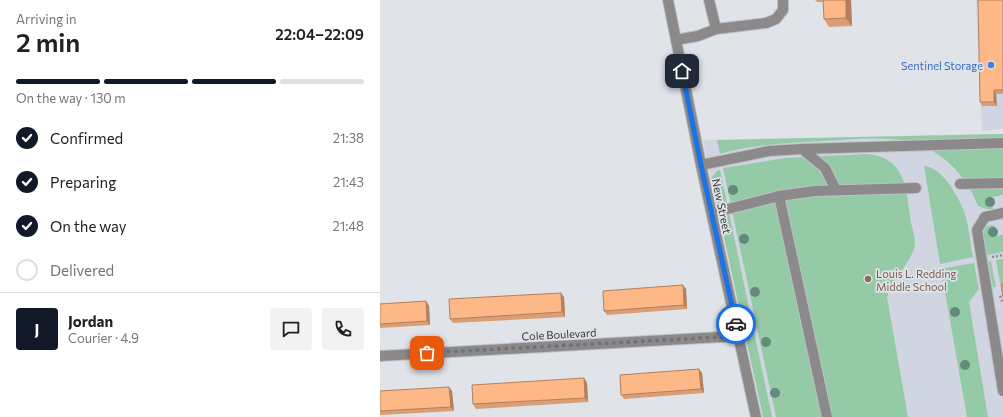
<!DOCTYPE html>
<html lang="en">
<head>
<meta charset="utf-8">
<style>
  :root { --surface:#fff; --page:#f2f2f2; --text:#202124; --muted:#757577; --line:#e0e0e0; --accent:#111827 }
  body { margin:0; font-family:Commissioner,sans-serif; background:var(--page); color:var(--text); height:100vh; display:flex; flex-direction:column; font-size:15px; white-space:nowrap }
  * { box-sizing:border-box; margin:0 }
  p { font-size:13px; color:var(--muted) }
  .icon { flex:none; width:22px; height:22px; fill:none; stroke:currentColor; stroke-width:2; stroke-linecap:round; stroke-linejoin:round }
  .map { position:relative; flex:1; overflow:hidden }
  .drawer { display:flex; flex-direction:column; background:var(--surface); width:380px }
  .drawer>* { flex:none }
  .pin { position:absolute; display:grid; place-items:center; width:34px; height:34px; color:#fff; margin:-17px; border-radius:8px; box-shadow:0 2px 6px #0006 }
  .courier { position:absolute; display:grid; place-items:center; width:40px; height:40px; margin:-20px; border:3px solid #1a73e8; border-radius:50%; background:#fff; color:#222; box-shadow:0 1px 5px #0007 }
  .overview em { font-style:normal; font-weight:600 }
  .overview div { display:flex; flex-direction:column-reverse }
  .overview { display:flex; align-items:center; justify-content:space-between; height:68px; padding:0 16px }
  h1 { font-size:26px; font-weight:600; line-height:30px }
  .bar { display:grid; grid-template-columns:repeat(4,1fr); gap:6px 4px; align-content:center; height:48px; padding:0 16px }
  .bar i { height:5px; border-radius:3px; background:var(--line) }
  .bar .on { background:var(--accent) }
  .bar p { grid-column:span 4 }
  .line { display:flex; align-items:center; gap:10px; padding:0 16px; border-top:1px solid var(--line) }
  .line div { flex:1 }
  .round { display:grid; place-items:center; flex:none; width:42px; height:42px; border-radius:4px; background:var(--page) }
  ol { padding:0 16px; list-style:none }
  li { display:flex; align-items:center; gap:12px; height:44px }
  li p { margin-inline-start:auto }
  li .icon { padding:4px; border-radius:50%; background:var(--accent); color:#fff; stroke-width:4 }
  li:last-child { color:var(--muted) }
  li i { width:22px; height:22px; border:2px solid var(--line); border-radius:50% }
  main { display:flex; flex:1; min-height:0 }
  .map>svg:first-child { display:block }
  .built { fill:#d0d5e1 }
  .green { fill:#95caa6 }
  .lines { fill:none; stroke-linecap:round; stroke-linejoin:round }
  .minor-casing { stroke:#bec0c5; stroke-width:12 }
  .path { stroke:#8c8f92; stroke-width:2.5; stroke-dasharray:2 2; stroke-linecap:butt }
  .minor { stroke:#8c898a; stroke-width:10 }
  .tree { fill:#65897b }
  .wall { fill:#da9d74 }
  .shaded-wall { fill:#b2805e }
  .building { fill:#feb787; stroke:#b2805e }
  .done { stroke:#707275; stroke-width:4; stroke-dasharray:0 7.2 }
  .route { stroke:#1a73e8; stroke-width:5 }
  .shop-dot { fill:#3f7fe0; stroke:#e0e3e8; stroke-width:1.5 }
  .education-dot { fill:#8d6e63; stroke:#e0e3e8; stroke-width:1.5 }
  .labels { text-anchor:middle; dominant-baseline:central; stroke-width:3.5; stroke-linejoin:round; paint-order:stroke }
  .shop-label { font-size:11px; fill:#366cbe; stroke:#e0e3e8; text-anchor:end }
  .street-label { font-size:11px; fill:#343537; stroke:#e0e3e8 }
  .education-label { font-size:11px; fill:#785e54; stroke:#e0e3e8; text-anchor:start }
</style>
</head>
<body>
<main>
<section class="drawer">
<div class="overview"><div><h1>2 min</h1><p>Arriving in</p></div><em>22:04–22:09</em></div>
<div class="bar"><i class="on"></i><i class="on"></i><i class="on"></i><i></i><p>On the way · 130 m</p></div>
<ol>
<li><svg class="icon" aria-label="check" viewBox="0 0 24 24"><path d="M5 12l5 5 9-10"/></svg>Confirmed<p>21:38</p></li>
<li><svg class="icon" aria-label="check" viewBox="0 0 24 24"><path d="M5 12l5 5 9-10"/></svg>Preparing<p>21:43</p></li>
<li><svg class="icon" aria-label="check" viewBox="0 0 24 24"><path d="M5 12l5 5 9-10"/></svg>On the way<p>21:48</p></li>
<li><i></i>Delivered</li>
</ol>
<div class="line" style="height:72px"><b class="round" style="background:var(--accent);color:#fff">J</b><div><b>Jordan</b><p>Courier · 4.9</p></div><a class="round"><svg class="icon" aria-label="chat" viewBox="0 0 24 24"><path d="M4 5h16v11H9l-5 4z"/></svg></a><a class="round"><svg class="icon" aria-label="phone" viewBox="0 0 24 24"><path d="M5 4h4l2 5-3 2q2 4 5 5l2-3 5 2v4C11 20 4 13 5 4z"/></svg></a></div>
</section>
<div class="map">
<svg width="623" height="417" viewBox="0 0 623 417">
  <rect width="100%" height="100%" fill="#e0e3e8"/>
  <g class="built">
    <path d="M596,0h27v129l-21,2z"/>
    <path d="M623,134v283h-240l-60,-277z"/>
  </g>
  <g class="green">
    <path d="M623,134v61l-11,2 1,12h-6l-9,-3c-12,-32 -38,-58 -72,-65 -27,-5 -56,-1 -83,0 -35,2 -70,3 -103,13l-3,-14z"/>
    <path d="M488,154c39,4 38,37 43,68 1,7 6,20 3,27 -6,17 -22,31 -27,48l21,120h-132l-53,-249 62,-10z"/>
    <path d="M544,166c18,1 34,30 40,45 5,14 6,32 9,46l-33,7z"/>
    <path d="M340,170l52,247h-9l-52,-239 6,-7z"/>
    <path d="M614,225l3,11 6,-1v17l-16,3 -4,-23c2,-6 5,-7 11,-7z"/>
    <path d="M623,259v24h-3l-4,-23z"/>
    <path d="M611,261l5,26h-3l-5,-25z"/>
    <path d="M594,263l5,26 -10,13 19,115h-21l-26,-148z"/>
  </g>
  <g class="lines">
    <defs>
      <g id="minor">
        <path d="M288,0l33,165 55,252"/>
        <path d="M329,0l7,29"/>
        <path d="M296,40l22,-4 18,-7 50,-6 10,-4 7,-9v-10"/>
        <path d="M422,149l23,19 11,22"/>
        <path d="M321,165l68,-14 33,-2 201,-6"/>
        <path d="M580,184l43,-1"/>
        <path d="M399,196l48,221"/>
        <path d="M332,213l67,-17 36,-5 101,-3"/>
        <path d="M623,213l-18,4 -8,13 26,161"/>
        <path d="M0,356l359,-20"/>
      </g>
    </defs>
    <use href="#minor" class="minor-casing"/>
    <g class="path">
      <path d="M612,257l11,-2"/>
      <path d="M620,296l3,7"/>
    </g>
    <use href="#minor" class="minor"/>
  </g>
  <g class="tree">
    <circle cx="353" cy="190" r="5"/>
    <circle cx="610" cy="202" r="5"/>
    <circle cx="613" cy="232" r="5"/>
    <circle cx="364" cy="239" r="5"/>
    <circle cx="375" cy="292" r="5"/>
    <circle cx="575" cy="312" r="5"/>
    <circle cx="386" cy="342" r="5"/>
    <circle cx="585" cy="365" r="5"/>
    <circle cx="395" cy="393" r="5"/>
  </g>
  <g class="wall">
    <path d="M435,0h36l1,26 -23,1 -5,-8 -1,-17h-6z"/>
    <path d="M623,0v94h-7l1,12h-15l-2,-4z"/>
    <path d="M306,289l1,20 -80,6 -3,-4z"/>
    <path d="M184,297l1,20 -112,6 -3,-4z"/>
    <path d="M46,301l3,5 1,19 -50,3v-24z"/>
    <path d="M319,369l3,4 2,20 -80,6 -3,-4z"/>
    <path d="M204,378l3,5 1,19 -112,7 -3,-5z"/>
    <path d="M0,391h72l2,20 -74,4z"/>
  </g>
  <g class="shaded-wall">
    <path d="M466,0h5l1,26 -6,-8z"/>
    <path d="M614,90l2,4 1,12 -3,-4z"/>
    <path d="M303,285l3,4 1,20 -3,-4z"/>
    <path d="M181,293l3,4 1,20 -3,-5z"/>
    <path d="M46,301l3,5 1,19 -3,-4z"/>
    <path d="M319,369l3,4 2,20 -3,-4z"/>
    <path d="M204,378l3,5 1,19 -3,-4z"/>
    <path d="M69,387l3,4 2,20 -3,-4z"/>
  </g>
  <g class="building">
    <path d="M443,0h23v18l-22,1z"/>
    <path d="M598,0h25v90h-9v12h-14z"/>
    <path d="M623,283v14l-2,-13z"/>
    <path d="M303,285l1,20 -80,6 -1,-20z"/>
    <path d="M181,293l1,19 -112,7 -1,-20z"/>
    <path d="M46,301l1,20 -47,3v-20z"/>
    <path d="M319,369l2,20 -80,6 -1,-20z"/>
    <path d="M204,378l1,20 -112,6 -1,-19z"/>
    <path d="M69,387l2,20 -71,4v-20z"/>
  </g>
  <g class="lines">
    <path class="done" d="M47,353l312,-17 -3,-12"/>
    <path class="route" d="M302,71l19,94 35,159"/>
  </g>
  <circle class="shop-dot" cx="611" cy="65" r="4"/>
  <circle class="education-dot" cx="488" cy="279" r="4"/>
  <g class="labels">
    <g class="shop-label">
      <text x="603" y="65">Sentinel Storage</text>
    </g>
    <g class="street-label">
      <text transform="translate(342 206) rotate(78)">New Street</text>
      <text transform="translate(179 334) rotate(-3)">Cole Boulevard</text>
    </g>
    <g class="education-label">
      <text x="496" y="273">Louis L. Redding<tspan x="496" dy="13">Middle School</tspan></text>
    </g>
  </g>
</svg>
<div class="pin" style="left:47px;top:353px;background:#ea580c"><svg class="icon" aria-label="bag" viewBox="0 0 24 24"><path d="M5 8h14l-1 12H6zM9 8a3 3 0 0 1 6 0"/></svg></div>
<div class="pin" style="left:302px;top:71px;background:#1f2937"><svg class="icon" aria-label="home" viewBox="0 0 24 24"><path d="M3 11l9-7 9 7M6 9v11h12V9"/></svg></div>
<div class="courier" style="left:356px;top:324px"><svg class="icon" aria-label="car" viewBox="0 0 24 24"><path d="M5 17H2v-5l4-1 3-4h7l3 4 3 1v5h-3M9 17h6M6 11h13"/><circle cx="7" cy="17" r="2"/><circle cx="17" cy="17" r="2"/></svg></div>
</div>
</main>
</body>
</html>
